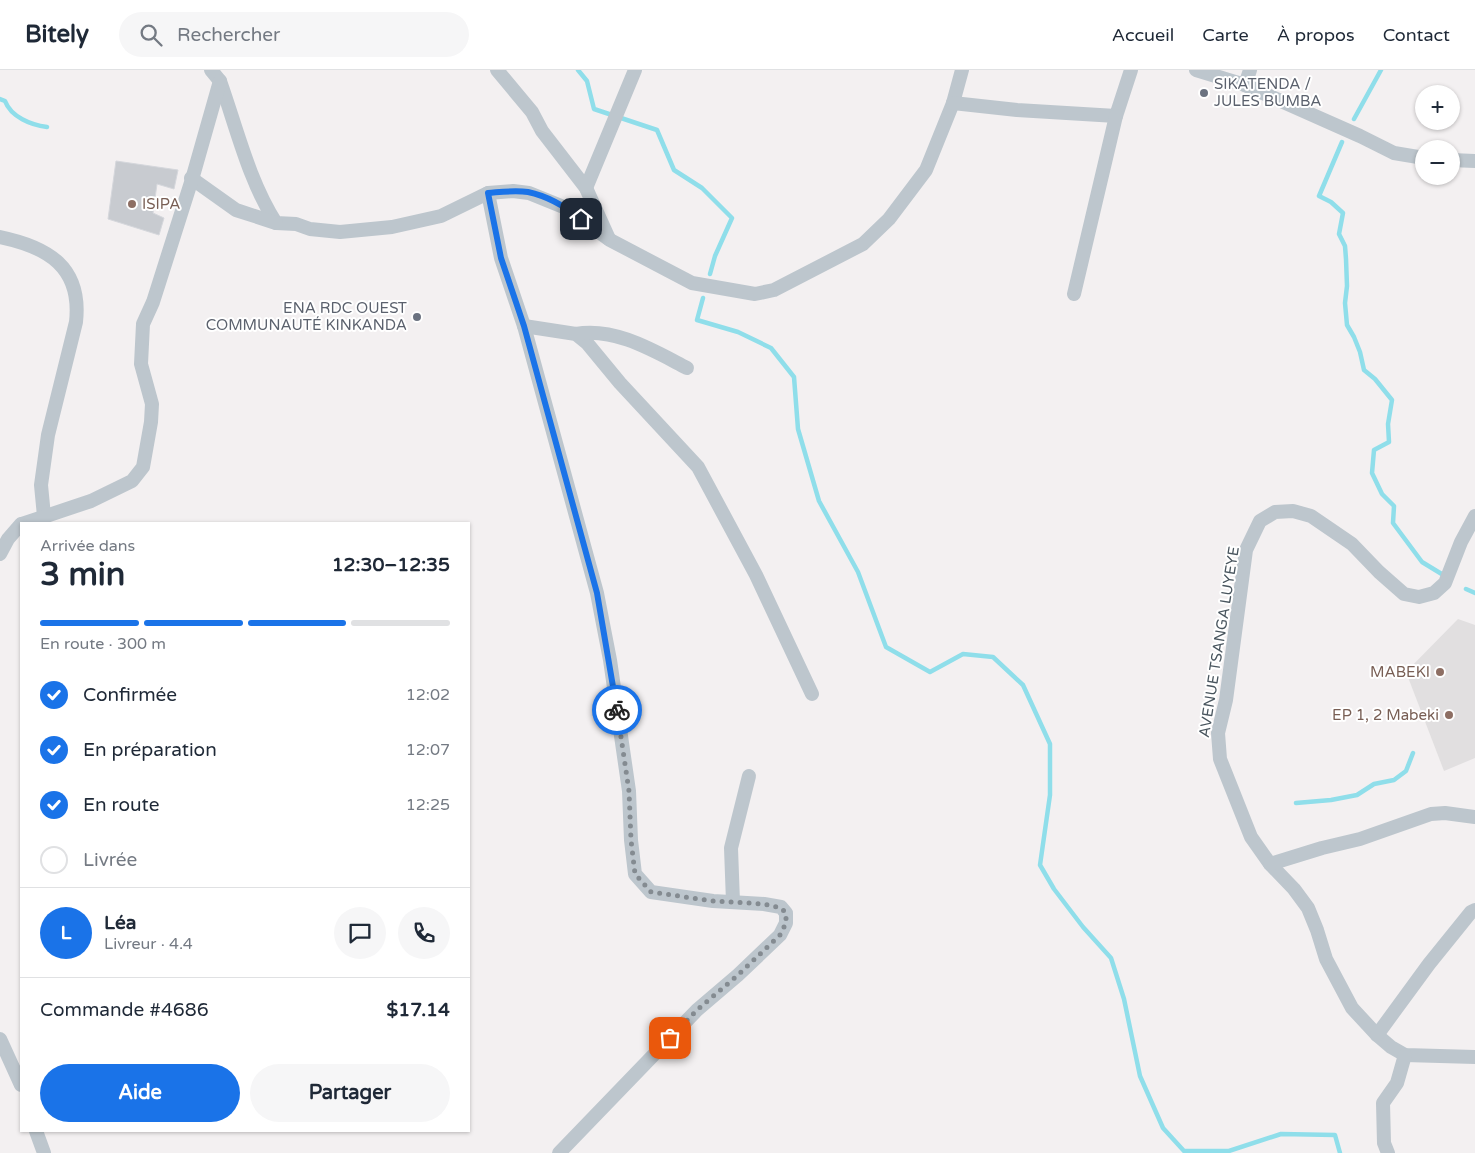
<!DOCTYPE html>
<html lang="fr">
<head>
<meta charset="utf-8">
<style>
  :root { --surface:#fff; --page:#f6f6f7; --text:#1f2937; --muted:#747a83; --line:#e0e1e3; --accent:#1a73e8 }
  body { margin:0; font-family:"Varela Round",sans-serif; background:var(--page); color:var(--text); height:100vh; display:flex; flex-direction:column; font-size:19px; white-space:nowrap }
  * { box-sizing:border-box; margin:0 }
  p { font-size:16px; color:var(--muted) }
  .icon { flex:none; width:28px; height:28px; fill:none; stroke:currentColor; stroke-width:2; stroke-linecap:round; stroke-linejoin:round }
  .map { position:relative; flex:1; overflow:hidden }
  .sheet { position:absolute; left:20px; top:452px; width:450px; height:610px; display:flex; flex-direction:column; background:var(--surface); border-radius:0px; box-shadow:0 1px 4px #0004 }
  .sheet>* { flex:none }
  .buttons { position:absolute; left:1415px; top:15px; display:grid; gap:10px }
  .buttons a { display:grid; place-items:center; width:45px; height:45px; border-radius:50%; background:var(--surface); box-shadow:0 1px 4px #0004; font-size:25px }
  .pin { position:absolute; display:grid; place-items:center; width:42px; height:42px; color:#fff; margin:-21px; border-radius:10px; box-shadow:0 2px 8px #0006 }
  .courier { position:absolute; display:grid; place-items:center; width:50px; height:50px; margin:-25px; border:4px solid #1a73e8; border-radius:50%; background:#fff; color:#222; box-shadow:0 1px 6px #0007 }
  .overview em { font-style:normal; font-weight:700 }
  .overview div { display:flex; flex-direction:column-reverse }
  .overview { display:flex; align-items:center; justify-content:space-between; height:85px; padding:0 20px }
  h1 { font-size:32px; font-weight:700; line-height:38px }
  .bar { display:grid; grid-template-columns:repeat(4,1fr); gap:8px 5px; align-content:center; height:60px; padding:0 20px }
  .bar i { height:6px; border-radius:4px; background:var(--line) }
  .bar .selected { background:var(--accent) }
  .bar p { grid-column:span 4 }
  .line { display:flex; align-items:center; gap:12px; padding:0 20px; border-top:1px solid var(--line) }
  .line div { flex:1 }
  .round { display:grid; place-items:center; flex:none; width:52px; height:52px; border-radius:26px; background:var(--page) }
  ol { padding:0 20px; list-style:none }
  li { display:flex; align-items:center; gap:15px; height:55px }
  li p { margin-inline-start:auto }
  li .icon { padding:5px; border-radius:50%; background:var(--accent); color:#fff; stroke-width:4 }
  li:last-child { color:var(--muted) }
  li i { width:28px; height:28px; border:2px solid var(--line); border-radius:50% }
  .primary-button { display:flex; gap:10px; margin-top:auto; padding:10px 20px }
  .primary-button a { flex:1; height:58px; border-radius:30px; background:var(--accent); color:#fff; font-size:20px; font-weight:700; line-height:58px; text-align:center }
  .primary-button a+a { background:var(--page); color:var(--text) }
  header { display:flex; align-items:center; gap:30px; box-sizing:border-box; height:70px; padding:0 25px; background:var(--surface); border-bottom:1px solid var(--line) }
  header strong { font-size:24px }
  nav { display:flex; gap:28px; margin-inline-start:auto; font-size:18px }
  .search { width:350px; height:45px; background:var(--page); display:flex; align-items:center; gap:12px; box-sizing:border-box; padding:0 18px; border-radius:28px; color:var(--muted); font-size:19px }
  .map>svg:first-child { display:block }
  .education { fill:#e1dfe0 }
  .lines { fill:none; stroke-linecap:round; stroke-linejoin:round }
  .stream { stroke:#8fdeea; stroke-width:4.5 }
  .building { fill:#c8cbd0; stroke:#d5d7dc }
  .street { stroke:#bdc6cd; stroke-width:14 }
  .done { stroke:#848b91; stroke-width:5; stroke-dasharray:0 9 }
  .route { stroke:#1a73e8; stroke-width:6 }
  .worship-dot { fill:#6b7280; stroke:#fff; stroke-width:2 }
  .education-dot { fill:#8d6e63; stroke:#fff; stroke-width:2 }
  .labels { text-anchor:middle; dominant-baseline:central; stroke-width:4; stroke-linejoin:round; paint-order:stroke }
  .worship-label { font-size:15px; fill:#5b616d; stroke:#fff; text-anchor:start }
  .education-label { font-size:15px; fill:#785e54; stroke:#fff; text-anchor:end }
  .street-label { font-size:15px; fill:#49555e; stroke:#fff }
</style>
</head>
<body>
<header>
<strong>Bitely</strong>
<div class="search"><svg class="icon" aria-label="search" viewBox="0 0 24 24"><circle cx="10" cy="10" r="6"/><path d="M15 15l6 6"/></svg>Rechercher</div>
<nav><a>Accueil</a><a>Carte</a><a>À propos</a><a>Contact</a></nav>
</header>
<div class="map">
<svg width="1475" height="1083" viewBox="0 0 1475 1083">
  <rect width="100%" height="100%" fill="#f3f0f1"/>
  <path class="education" d="M1458,549l17,6v133l-31,13 -38,-99z"/>
  <g class="lines">
    <g class="stream">
      <path d="M578,0l9,11 7,28 63,21 17,40 28,18 30,30 -17,38 -5,18"/>
      <path d="M0,29l5,2c6,16 26,24 42,26"/>
      <path d="M1354,49l27,-49"/>
      <path d="M1342,72l-23,54 12,6 12,11 -4,21 6,12 1,13 1,27 -2,17 2,22 7,12 6,15 4,18 11,9 17,21 -4,24 1,18 -15,8 -2,23 10,21 12,12 -1,17 29,39 23,14"/>
      <path d="M703,228l-6,22 41,12 33,16 23,29 4,52 21,72 39,71 28,75 44,25 33,-18 30,3 30,28 27,59v51l-10,70 14,24 29,38 28,31 13,41 16,77 23,52 21,23h45l52,-17 54,1 5,18"/>
      <path d="M1466,519l9,4"/>
      <path d="M1296,733l35,-3 26,-5 17,-11 20,-4 12,-9 7,-18"/>
    </g>
  </g>
  <path class="building" d="M116,91l62,9 -4,19 -17,-5 -4,29 11,5 -5,17 -51,-16z"/>
  <g class="lines">
    <g class="street">
      <path d="M211,0l9,11c17,48 29,100 56,142l20,1 14,5 30,3 52,-5 49,-11 47,-23 25,-2 16,2 37,15 44,32 82,43 63,11 19,-4 89,-46 26,-25 37,-49 27,-67 9,-33"/>
      <path d="M497,0l35,42 10,19 44,57 23,51"/>
      <path d="M1196,0l49,15 115,51 34,17 30,5"/>
      <path d="M1245,15l5,-15"/>
      <path d="M953,33l64,7 99,6 15,-46"/>
      <path d="M1451,90l24,1"/>
      <path d="M191,108l45,32 40,13"/>
      <path d="M586,118l49,-118"/>
      <path d="M488,123l13,65 23,68 73,267 13,67 19,131 2,49 4,34 16,18 62,9 51,3 17,3 5,6v10l-6,12 -42,40 -41,35 -138,143"/>
      <path d="M0,167c48,10 82,30 76,85l-28,113 -7,50 3,31"/>
      <path d="M1074,224l42,-178"/>
      <path d="M524,256l52,8 11,9 33,40 78,84 58,108 56,119"/>
      <path d="M576,264c39,-7 78,17 111,34"/>
      <path d="M1475,446l-14,26 -16,41 -11,10 -15,4 -15,-3 -25,-22 -27,-28 -41,-28 -18,-5 -18,1 -15,9 -14,29 -20,150 -8,33 2,26 31,78 19,27 24,25 14,19 9,22 9,29 26,49 25,27 14,12 14,8 70,2"/>
      <path d="M22,454l69,-23 41,-20 11,-14 8,-45 1,-18 -11,-40 2,-40 10,-22 40,-126 27,-95"/>
      <path d="M0,484l8,-15 13,-15"/>
      <path d="M1270,794l52,-16 38,-9 71,-25 14,-1 30,4"/>
      <path d="M733,832l-2,-54 18,-72"/>
      <path d="M1377,965l52,-71 42,-52 4,-2"/>
      <path d="M0,969l21,46"/>
      <path d="M36,1061l8,22"/>
      <path d="M1388,1083l-4,-10 -1,-40 14,-20 8,-28"/>
    </g>
  </g>
  <g class="lines">
    <path class="done" d="M617,640l12,81 2,49 4,34 16,18 62,9 51,3 17,4 5,5v10l-6,12 -42,40 -41,35 -27,28"/>
    <path class="route" d="M581,149c-15,-12 -34,-23 -53,-27 -14,-2 -27,0 -40,1l13,65 23,68 73,267 20,117"/>
  </g>
  <g class="worship-dot">
    <circle cx="1204" cy="23" r="5"/>
    <circle cx="417" cy="247" r="5"/>
  </g>
  <g class="education-dot">
    <circle cx="132" cy="134" r="5"/>
    <circle cx="1440" cy="602" r="5"/>
    <circle cx="1449" cy="645" r="5"/>
  </g>
  <g class="labels">
    <g class="worship-label">
      <text x="1214" y="14">SIKATENDA /<tspan x="1214" dy="17">JULES BUMBA</tspan></text>
      <text x="407" y="238" text-anchor="end">ENA RDC OUEST<tspan x="407" dy="17">COMMUNAUTÉ KINKANDA</tspan></text>
    </g>
    <g class="education-label">
      <text x="142" y="134" text-anchor="start">ISIPA</text>
      <text x="1430" y="602">MABEKI</text>
      <text x="1439" y="645">EP 1, 2 Mabeki</text>
    </g>
    <g class="street-label">
      <text transform="translate(1219 572) rotate(-81)">AVENUE TSANGA LUYEYE</text>
    </g>
  </g>
</svg>
<div class="buttons">
<a>+</a>
<a>−</a>
</div>
<div class="pin" style="left:670px;top:968px;background:#ea580c"><svg class="icon" aria-label="bag" viewBox="0 0 24 24"><path d="M5 8h14l-1 12H6zM9 8a3 3 0 0 1 6 0"/></svg></div>
<div class="pin" style="left:581px;top:149px;background:#1f2937"><svg class="icon" aria-label="home" viewBox="0 0 24 24"><path d="M3 11l9-7 9 7M6 9v11h12V9"/></svg></div>
<div class="courier" style="left:617px;top:640px"><svg class="icon" aria-label="bike" viewBox="0 0 24 24"><circle cx="6" cy="16" r="4"/><circle cx="18" cy="16" r="4"/><path d="M6 16l4-8h5l3 8M10 8l3 8H6M13 5h3"/></svg></div>
<section class="sheet">
<div class="overview"><div><h1>3 min</h1><p>Arrivée dans</p></div><em>12:30–12:35</em></div>
<div class="bar"><i class="selected"></i><i class="selected"></i><i class="selected"></i><i></i><p>En route · 300 m</p></div>
<ol>
<li><svg class="icon" aria-label="check" viewBox="0 0 24 24"><path d="M5 12l5 5 9-10"/></svg>Confirmée<p>12:02</p></li>
<li><svg class="icon" aria-label="check" viewBox="0 0 24 24"><path d="M5 12l5 5 9-10"/></svg>En préparation<p>12:07</p></li>
<li><svg class="icon" aria-label="check" viewBox="0 0 24 24"><path d="M5 12l5 5 9-10"/></svg>En route<p>12:25</p></li>
<li><i></i>Livrée</li>
</ol>
<div class="line" style="height:90px"><b class="round" style="background:var(--accent);color:#fff">L</b><div><b>Léa</b><p>Livreur · 4.4</p></div><a class="round"><svg class="icon" aria-label="chat" viewBox="0 0 24 24"><path d="M4 5h16v11H9l-5 4z"/></svg></a><a class="round"><svg class="icon" aria-label="phone" viewBox="0 0 24 24"><path d="M5 4h4l2 5-3 2q2 4 5 5l2-3 5 2v4C11 20 4 13 5 4z"/></svg></a></div>
<div class="line" style="height:65px"><div>Commande #4686</div><b>$17.14</b></div>
<div class="primary-button"><a>Aide</a><a>Partager</a></div>
</section>
</div>
</body>
</html>
